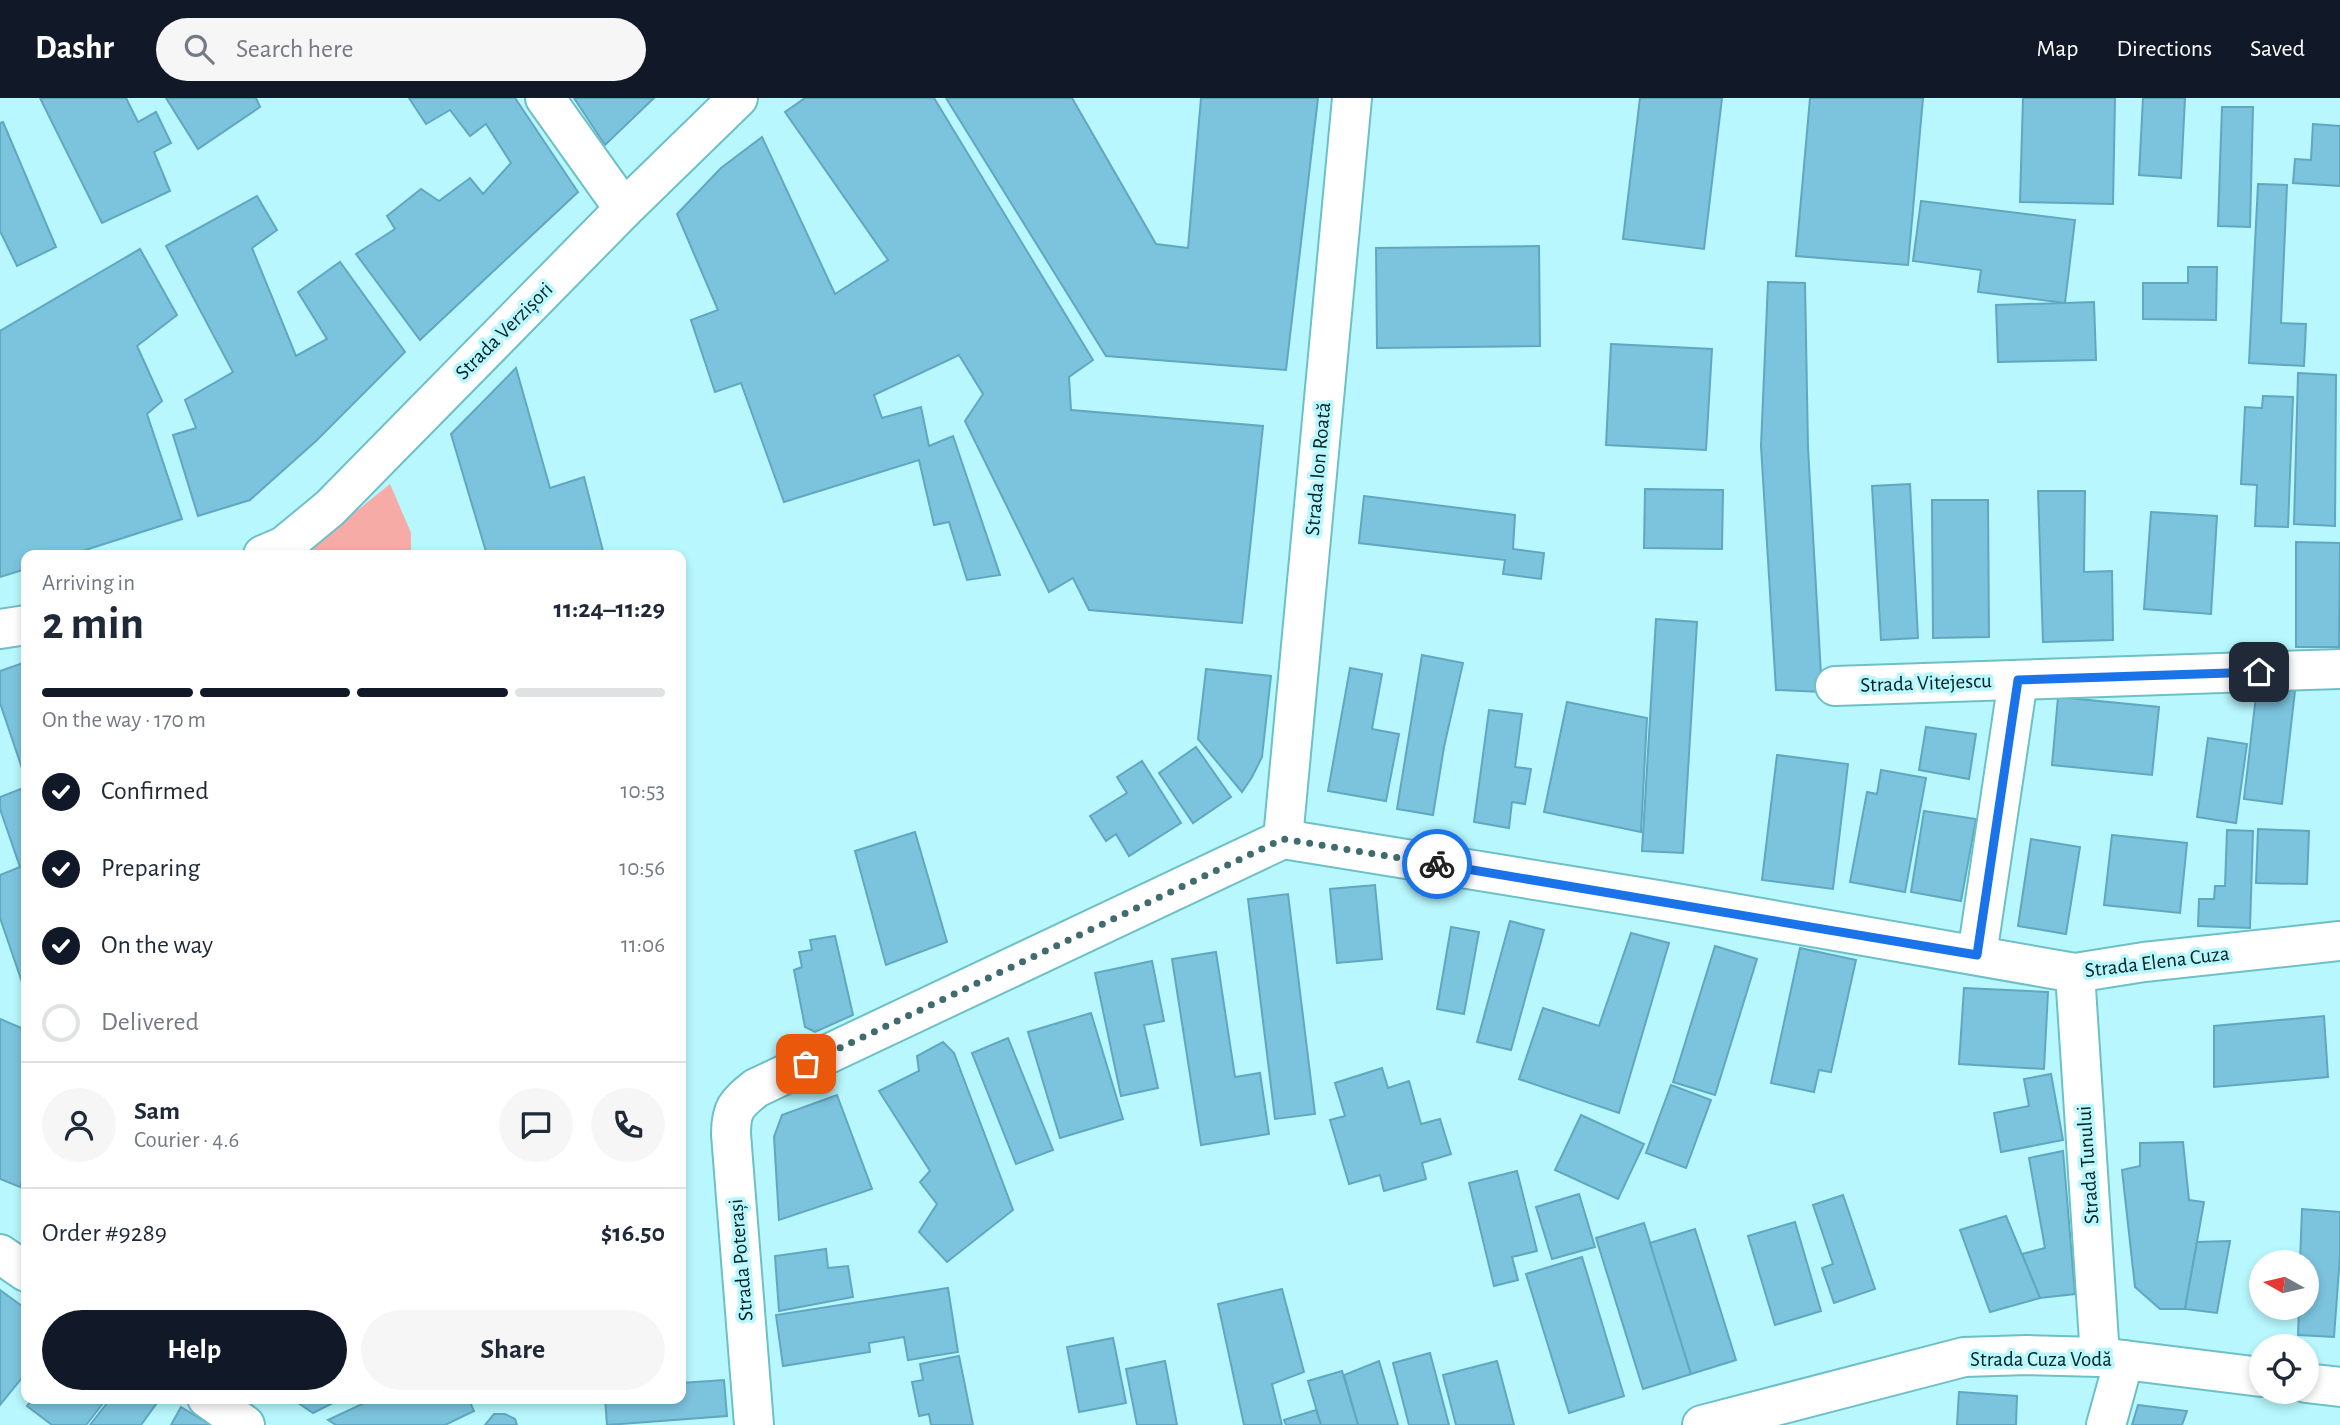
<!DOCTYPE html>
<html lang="en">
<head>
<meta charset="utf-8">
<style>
  :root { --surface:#fff; --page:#f6f6f7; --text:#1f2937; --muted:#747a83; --line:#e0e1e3; --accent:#111827 }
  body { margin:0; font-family:"Alegreya Sans",sans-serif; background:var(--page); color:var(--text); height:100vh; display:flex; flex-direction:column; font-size:26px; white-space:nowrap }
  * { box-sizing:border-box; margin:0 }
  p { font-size:23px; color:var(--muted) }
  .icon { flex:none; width:38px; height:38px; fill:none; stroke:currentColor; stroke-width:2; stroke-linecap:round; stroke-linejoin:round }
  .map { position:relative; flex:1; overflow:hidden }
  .drawer { position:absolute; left:21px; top:452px; width:665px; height:854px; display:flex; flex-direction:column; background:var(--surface); border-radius:14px; box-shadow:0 4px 10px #0003 }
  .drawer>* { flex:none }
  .needle { width:46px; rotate:278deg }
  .controls { position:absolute; left:2249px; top:1152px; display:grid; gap:14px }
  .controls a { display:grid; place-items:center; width:70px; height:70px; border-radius:50%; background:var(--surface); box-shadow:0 4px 10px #0003; font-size:35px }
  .pin { position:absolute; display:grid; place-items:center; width:60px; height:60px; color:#fff; margin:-30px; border-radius:14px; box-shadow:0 4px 10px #0006 }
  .courier { position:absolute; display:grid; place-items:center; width:70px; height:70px; margin:-35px; border:5px solid #1a73e8; border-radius:50%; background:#fff; color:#222; box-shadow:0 2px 9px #0007 }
  .overview em { font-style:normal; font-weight:700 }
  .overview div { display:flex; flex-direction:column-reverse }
  .overview { display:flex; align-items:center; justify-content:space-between; height:119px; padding:0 21px }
  h1 { font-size:46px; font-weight:700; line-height:52px }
  .bar { display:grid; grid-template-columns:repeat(4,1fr); gap:10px 7px; align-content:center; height:84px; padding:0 21px }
  .bar i { height:9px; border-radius:5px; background:var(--line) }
  .bar .active { background:var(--accent) }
  .bar p { grid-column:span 4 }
  .line { display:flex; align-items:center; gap:18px; padding:0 21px; border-top:2px solid var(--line) }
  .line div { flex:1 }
  .round { display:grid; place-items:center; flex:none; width:74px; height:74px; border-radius:37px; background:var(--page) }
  ol { padding:0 21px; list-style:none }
  li { display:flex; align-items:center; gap:21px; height:77px }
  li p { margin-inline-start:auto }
  li .icon { padding:7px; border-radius:50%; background:var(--accent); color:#fff; stroke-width:4 }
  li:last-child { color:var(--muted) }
  li i { width:38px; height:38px; border:4px solid var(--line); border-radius:50% }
  .primary-button { display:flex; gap:14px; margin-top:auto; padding:14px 21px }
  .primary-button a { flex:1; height:80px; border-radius:42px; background:var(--accent); color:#fff; font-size:28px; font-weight:700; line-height:80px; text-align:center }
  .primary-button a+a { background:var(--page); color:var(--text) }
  header { display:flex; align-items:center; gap:42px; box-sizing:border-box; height:98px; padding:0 35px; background:var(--accent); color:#fff }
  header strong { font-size:33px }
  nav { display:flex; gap:38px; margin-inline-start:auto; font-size:24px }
  .search { width:490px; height:63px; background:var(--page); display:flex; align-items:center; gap:18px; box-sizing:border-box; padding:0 24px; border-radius:38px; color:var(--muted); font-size:26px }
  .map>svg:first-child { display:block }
  .green { fill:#f6aba6 }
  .building { fill:#7cc3de; stroke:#60a7c0; stroke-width:2 }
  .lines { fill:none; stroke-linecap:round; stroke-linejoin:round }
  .minor-casing { stroke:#6ec0c7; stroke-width:42 }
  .minor { stroke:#fff; stroke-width:38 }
  .done { stroke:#406c70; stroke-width:7; stroke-dasharray:0 12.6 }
  .route { stroke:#1a73e8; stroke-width:9 }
  .labels { text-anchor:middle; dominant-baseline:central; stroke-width:7; stroke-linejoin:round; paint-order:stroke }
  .street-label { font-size:21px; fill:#002124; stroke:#b7f7fd }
</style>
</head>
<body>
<header>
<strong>Dashr</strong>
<div class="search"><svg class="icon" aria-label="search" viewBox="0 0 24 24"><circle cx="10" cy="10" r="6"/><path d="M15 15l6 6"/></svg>Search here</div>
<nav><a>Map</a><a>Directions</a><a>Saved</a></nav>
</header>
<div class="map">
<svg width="2340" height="1327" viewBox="0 0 2340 1327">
  <rect width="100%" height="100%" fill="#b7f7fd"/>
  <path class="green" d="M390,386l21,49v22h-109z"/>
  <g class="building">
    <path d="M40,0h86l12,24 18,-10 15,31 -17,9 16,39 -68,32z"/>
    <path d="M166,0h90l4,9 -62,42z"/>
    <path d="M409,0h106l63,94 -158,148 -64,-86 39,-25 -8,-13 34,-27 18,12 31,-23 13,16 28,-31 -25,-39 -16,12 -20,-26 -24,14z"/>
    <path d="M574,0h80l-49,47z"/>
    <path d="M805,0h129l159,262 -24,17 2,33 192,16 -21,197 -153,-13 -16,-32 -24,14 -84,-171 18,-27 -24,-39 -85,40 8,23 39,-11 8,39 24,-10 47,139 -33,5 -18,-58 -15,3 -15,-65 -135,42 -43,-119 -26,9 -24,-72 27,-10 -41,-96 44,-46 41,-31 73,157 53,-34 -103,-148z"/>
    <path d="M946,0h126l84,146 32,4 13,-150h117l-32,272 -180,-14z"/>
    <path d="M1640,0h82l-18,151 -81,-10z"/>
    <path d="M1810,0h113l-15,167 -112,-9z"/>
    <path d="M2023,0h92l-2,106 -93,-2z"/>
    <path d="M2143,0h42l-4,80 -42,-3z"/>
    <path d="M2222,9h31l-3,120 -32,-1z"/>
    <path d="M3,24l53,125 -39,19 -17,-35v-108z"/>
    <path d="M2313,26l27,2v60l-47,-3 2,-24 16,1z"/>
    <path d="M2258,86l29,1 -6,138 25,1 -2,42 -55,-3z"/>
    <path d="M257,98l20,34 -25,18 44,108 31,-17 -29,-47 42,-30 65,90 -89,89 -66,59 -52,16 -25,-81 23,-7 -11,-28 48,-28 -67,-126z"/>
    <path d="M1921,103l154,19 -10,83 -87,-11 3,-22 -68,-9z"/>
    <path d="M1539,148l1,100 -163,2 -1,-100z"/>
    <path d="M140,151l37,66 -40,31 25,55 -15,13 35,105 -112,36h-44v14l-26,8v-246z"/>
    <path d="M2188,169h29l-1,53 -73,-1v-36h45z"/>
    <path d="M1768,184l37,1 3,165 14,244 -46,-2 -15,-244z"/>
    <path d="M2094,204l2,58 -98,2 -2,-57z"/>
    <path d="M1611,246l101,5 -6,101 -100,-5z"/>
    <path d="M516,270l34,120 34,-11 20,78h-117l-36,-121z"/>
    <path d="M2298,275l38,2 -1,151 -41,-2z"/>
    <path d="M2263,298l30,1 -5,130 -33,-1 2,-41 -16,-1 4,-77 17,1z"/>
    <path d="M1910,386l8,154 -37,2 -9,-154z"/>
    <path d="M1645,391l78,1 -1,59 -78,-1z"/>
    <path d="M2038,393h47l-1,81 28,-1 1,69 -70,2z"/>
    <path d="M1364,398l151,19 -2,34 31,4 -3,26 -38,-5 2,-14 -146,-17z"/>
    <path d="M1932,402h56l1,137 -56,1z"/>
    <path d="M2151,414l66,4 -6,98 -67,-5z"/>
    <path d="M2296,444l44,1 -1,104h-43z"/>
    <path d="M1656,521l41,3 -14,231 -41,-2z"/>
    <path d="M1422,557l41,8 -19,84 -11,68 -36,-6z"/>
    <path d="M26,564v118l-26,-77v-32z"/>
    <path d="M1350,570l32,6 -10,55 27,5 -13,67 -58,-10z"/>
    <path d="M1206,571l65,7 -9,81 -10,20 -10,15 -44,-53z"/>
    <path d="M2257,589l38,4 -13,113 -38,-5z"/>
    <path d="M2058,599l101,10 -7,68 -100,-10z"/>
    <path d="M1567,604l80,16 -6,114 -97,-20z"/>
    <path d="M1489,612l33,4 -7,53 16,2 -6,35 -13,-2 -3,26 -35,-6z"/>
    <path d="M1926,629l50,7 -7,45 -50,-9z"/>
    <path d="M2208,640l39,6 -11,79 -39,-6z"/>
    <path d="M1196,649l35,50 -38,26 -34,-50z"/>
    <path d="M1777,657l71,9 -15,125 -71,-9z"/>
    <path d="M1142,663l39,62 -52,33 -13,-22 -10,7 -16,-25 37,-23 -10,-16z"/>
    <path d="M1881,672l45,8 -21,114 -55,-10 17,-90 10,2z"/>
    <path d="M26,689v197l-3,1 -23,-67v-43l20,-8 -20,-58v-12z"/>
    <path d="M1924,713l52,8 -15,82 -50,-9z"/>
    <path d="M2258,731l51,2 -2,53 -51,-1z"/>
    <path d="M2227,732l26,1 -3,97 -52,-2 1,-27h15l1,-13h10z"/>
    <path d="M915,734l32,110 -61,23 -31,-114z"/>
    <path d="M2112,737l75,8 -7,70 -76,-8z"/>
    <path d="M2031,741l49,8 -14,87 -48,-8z"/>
    <path d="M1375,787l7,74 -45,4 -7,-74z"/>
    <path d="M1288,796l27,220 -40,5 -27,-220z"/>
    <path d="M1510,823l34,9 -33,120 -34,-8z"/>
    <path d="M1451,829l28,5 -15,82 -27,-5z"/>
    <path d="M1631,835l38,10 -50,170 -100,-34 24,-71 56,18z"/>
    <path d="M835,838l18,79 -38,17 -10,-5 -11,-57 8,-3 -3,-15 13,-2 -2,-10z"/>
    <path d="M1715,848l42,13 -42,136 -42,-13z"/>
    <path d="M1800,850l56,12 -25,112 -12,-2 -5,22 -43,-9z"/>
    <path d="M1216,854l19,125 25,-4 9,61 -68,11 -29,-186z"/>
    <path d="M1152,863l12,60 -20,4 14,63 -37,8 -26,-123z"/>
    <path d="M1964,890l84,4 -4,77 -85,-5z"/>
    <path d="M1091,915l32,106 -63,19 -32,-106z"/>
    <path d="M2324,918l4,61 -114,10v-61z"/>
    <path d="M0,921l26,11v140l-6,17 -20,-8z"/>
    <path d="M1008,940l45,112 -37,14 -44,-111z"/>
    <path d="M943,944l11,11 59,157 -66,52 -28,-30 18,-28 -17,-22 10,-11 -51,-80 40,-20 -2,-15z"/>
    <path d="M1382,970l6,20 21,-7 12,43 19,-5 11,35 -29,9 4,16 -42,12 -4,-16 -31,9 -19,-64 15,-4 -10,-33z"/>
    <path d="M2051,976l12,66 -62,12 -7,-39 35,-7 -5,-27z"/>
    <path d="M1671,987l40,15 -25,68 -40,-15z"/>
    <path d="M837,997l35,94 -93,31 -5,-83 8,-22z"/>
    <path d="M1581,1017l63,29 -26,55 -63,-29z"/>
    <path d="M2183,1044l6,58 15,2 -19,107h-25l-25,-22 -13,-117 18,-4v-23z"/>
    <path d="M2063,1053l12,143 -35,4 -18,-44 23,-6 -16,-90z"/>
    <path d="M1517,1073l20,80 -25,6 6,23 -24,6 -25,-103z"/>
    <path d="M1579,1096l16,53 -43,12 -16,-52z"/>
    <path d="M1843,1097l32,94 -41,14 -12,-35 11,-4 -20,-59z"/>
    <path d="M2302,1111l38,3v43l-6,82 -36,-2 1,-28h7v-45h-6z"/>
    <path d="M2006,1118l34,82 -50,14 -30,-82z"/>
    <path d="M1795,1124l26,89 -46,14 -27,-89z"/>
    <path d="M1644,1125l47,151 -48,15 -47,-151z"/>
    <path d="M1695,1131l41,131 -45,14 -41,-131z"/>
    <path d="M2230,1143l-13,72 -32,-4 12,-67z"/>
    <path d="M826,1151l2,19 20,-2 5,31 -74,14 -4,-55z"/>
    <path d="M1582,1159l42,139 -55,17 -43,-139z"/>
    <path d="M948,1190l10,64 -50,8 -4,-23 -35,6 1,9 -87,14 -7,-51z"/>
    <path d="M1282,1191l22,83 -32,12 10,41h-38l-26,-121z"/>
    <path d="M0,1192l26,19v64l-26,32z"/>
    <path d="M1113,1240l13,65 -47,9 -12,-65z"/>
    <path d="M1430,1255l19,72h-40l-16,-62z"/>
    <path d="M959,1258l14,69h-42l-2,-11 -10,2 -7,-34 11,-2 -3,-16z"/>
    <path d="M1165,1263l12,64h-40l-11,-56z"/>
    <path d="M1379,1263l19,64h-40l-14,-50z"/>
    <path d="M1497,1263l17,64h-58l-13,-50z"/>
    <path d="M1342,1273l16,54h-37l-13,-44z"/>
    <path d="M724,1282l3,36 -120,9 -2,-27h76v-15z"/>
    <path d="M1959,1294l58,4 -1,29h-59z"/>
    <path d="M33,1300h74l-21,27h-34l-25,-19z"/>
    <path d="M111,1300h44l4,2 -18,25h-51z"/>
    <path d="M291,1300h52l-30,15z"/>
    <path d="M375,1300h93l6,13 -29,14h-109l-8,-5z"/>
    <path d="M2138,1307l49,6 -5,14h-50z"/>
    <path d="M181,1309l30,18h-40z"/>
    <path d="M1316,1312l5,15h-35l-2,-5z"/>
    <path d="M494,1316h11l10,5 2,6h-32z"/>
  </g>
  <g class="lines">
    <defs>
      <g id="minor">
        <path d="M545,0l79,111"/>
        <path d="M263,457l21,-9 46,-38 294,-299 114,-111"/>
        <path d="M0,531l26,-4"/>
        <path d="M1835,588l505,-17"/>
        <path d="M1283,741l69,-741"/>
        <path d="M1977,857l41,-275"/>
        <path d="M2075,875l25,384"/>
        <path d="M0,1156l26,18"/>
        <path d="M2306,1285l34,4"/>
        <path d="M207,1300l38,27"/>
        <path d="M754,1327l-23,-291c0,-25 5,-30 25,-46l527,-249 381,62 411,72 69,-11 196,-21"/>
        <path d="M1702,1327l262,-68 63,-2 73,2 161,20"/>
        <path d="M2106,1327l18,-65"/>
      </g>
    </defs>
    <use href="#minor" class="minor-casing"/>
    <use href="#minor" class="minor"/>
  </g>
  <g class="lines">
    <path class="done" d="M806,966l477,-225 154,25"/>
    <path class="route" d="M1437,766l540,91 41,-275 241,-8"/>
  </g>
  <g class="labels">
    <g class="street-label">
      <text transform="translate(504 233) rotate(-45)">Strada Verzișori</text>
      <text transform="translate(1318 371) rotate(-85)">Strada Ion Roată</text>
      <text transform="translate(1926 585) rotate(-2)">Strada Vitejescu</text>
      <text transform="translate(2157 864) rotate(-7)">Strada Elena Cuza</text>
      <text transform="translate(2088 1067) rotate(-94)">Strada Tunului</text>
      <text transform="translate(741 1162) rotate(-95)">Strada Poterași</text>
      <text x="2041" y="1261">Strada Cuza Vodă</text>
    </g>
  </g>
</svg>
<div class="controls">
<a><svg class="needle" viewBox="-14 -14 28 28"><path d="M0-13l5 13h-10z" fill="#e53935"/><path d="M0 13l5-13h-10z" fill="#747a83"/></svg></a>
<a><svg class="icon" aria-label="locate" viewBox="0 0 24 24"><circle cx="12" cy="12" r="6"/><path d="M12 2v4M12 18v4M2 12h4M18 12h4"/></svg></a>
</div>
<div class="pin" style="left:806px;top:966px;background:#ea580c"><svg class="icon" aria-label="bag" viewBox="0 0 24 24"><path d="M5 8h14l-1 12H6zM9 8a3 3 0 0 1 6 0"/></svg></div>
<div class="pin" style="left:2259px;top:574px;background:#1f2937"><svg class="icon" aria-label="home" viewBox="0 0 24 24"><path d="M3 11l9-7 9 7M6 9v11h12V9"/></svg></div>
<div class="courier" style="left:1437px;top:766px"><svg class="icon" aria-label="bike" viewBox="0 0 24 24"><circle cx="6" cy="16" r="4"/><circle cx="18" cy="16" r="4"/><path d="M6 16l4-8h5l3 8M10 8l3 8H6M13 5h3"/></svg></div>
<section class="drawer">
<div class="overview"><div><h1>2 min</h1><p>Arriving in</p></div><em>11:24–11:29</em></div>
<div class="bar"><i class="active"></i><i class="active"></i><i class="active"></i><i></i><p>On the way · 170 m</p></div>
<ol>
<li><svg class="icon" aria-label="check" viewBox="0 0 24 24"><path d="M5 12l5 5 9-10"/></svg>Confirmed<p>10:53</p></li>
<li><svg class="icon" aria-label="check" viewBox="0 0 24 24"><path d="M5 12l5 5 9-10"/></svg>Preparing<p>10:56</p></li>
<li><svg class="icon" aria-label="check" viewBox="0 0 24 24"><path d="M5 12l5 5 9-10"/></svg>On the way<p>11:06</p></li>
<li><i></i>Delivered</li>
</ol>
<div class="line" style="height:126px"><a class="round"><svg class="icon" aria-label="person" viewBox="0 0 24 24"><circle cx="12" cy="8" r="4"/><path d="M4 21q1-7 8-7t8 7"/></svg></a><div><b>Sam</b><p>Courier · 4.6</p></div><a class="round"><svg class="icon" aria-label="chat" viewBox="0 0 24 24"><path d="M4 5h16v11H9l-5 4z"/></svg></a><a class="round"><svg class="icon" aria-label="phone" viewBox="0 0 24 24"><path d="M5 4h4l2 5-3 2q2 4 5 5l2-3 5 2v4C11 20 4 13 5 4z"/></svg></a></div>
<div class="line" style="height:91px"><div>Order #9289</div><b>$16.50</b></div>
<div class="primary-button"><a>Help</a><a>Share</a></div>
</section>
</div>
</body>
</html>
